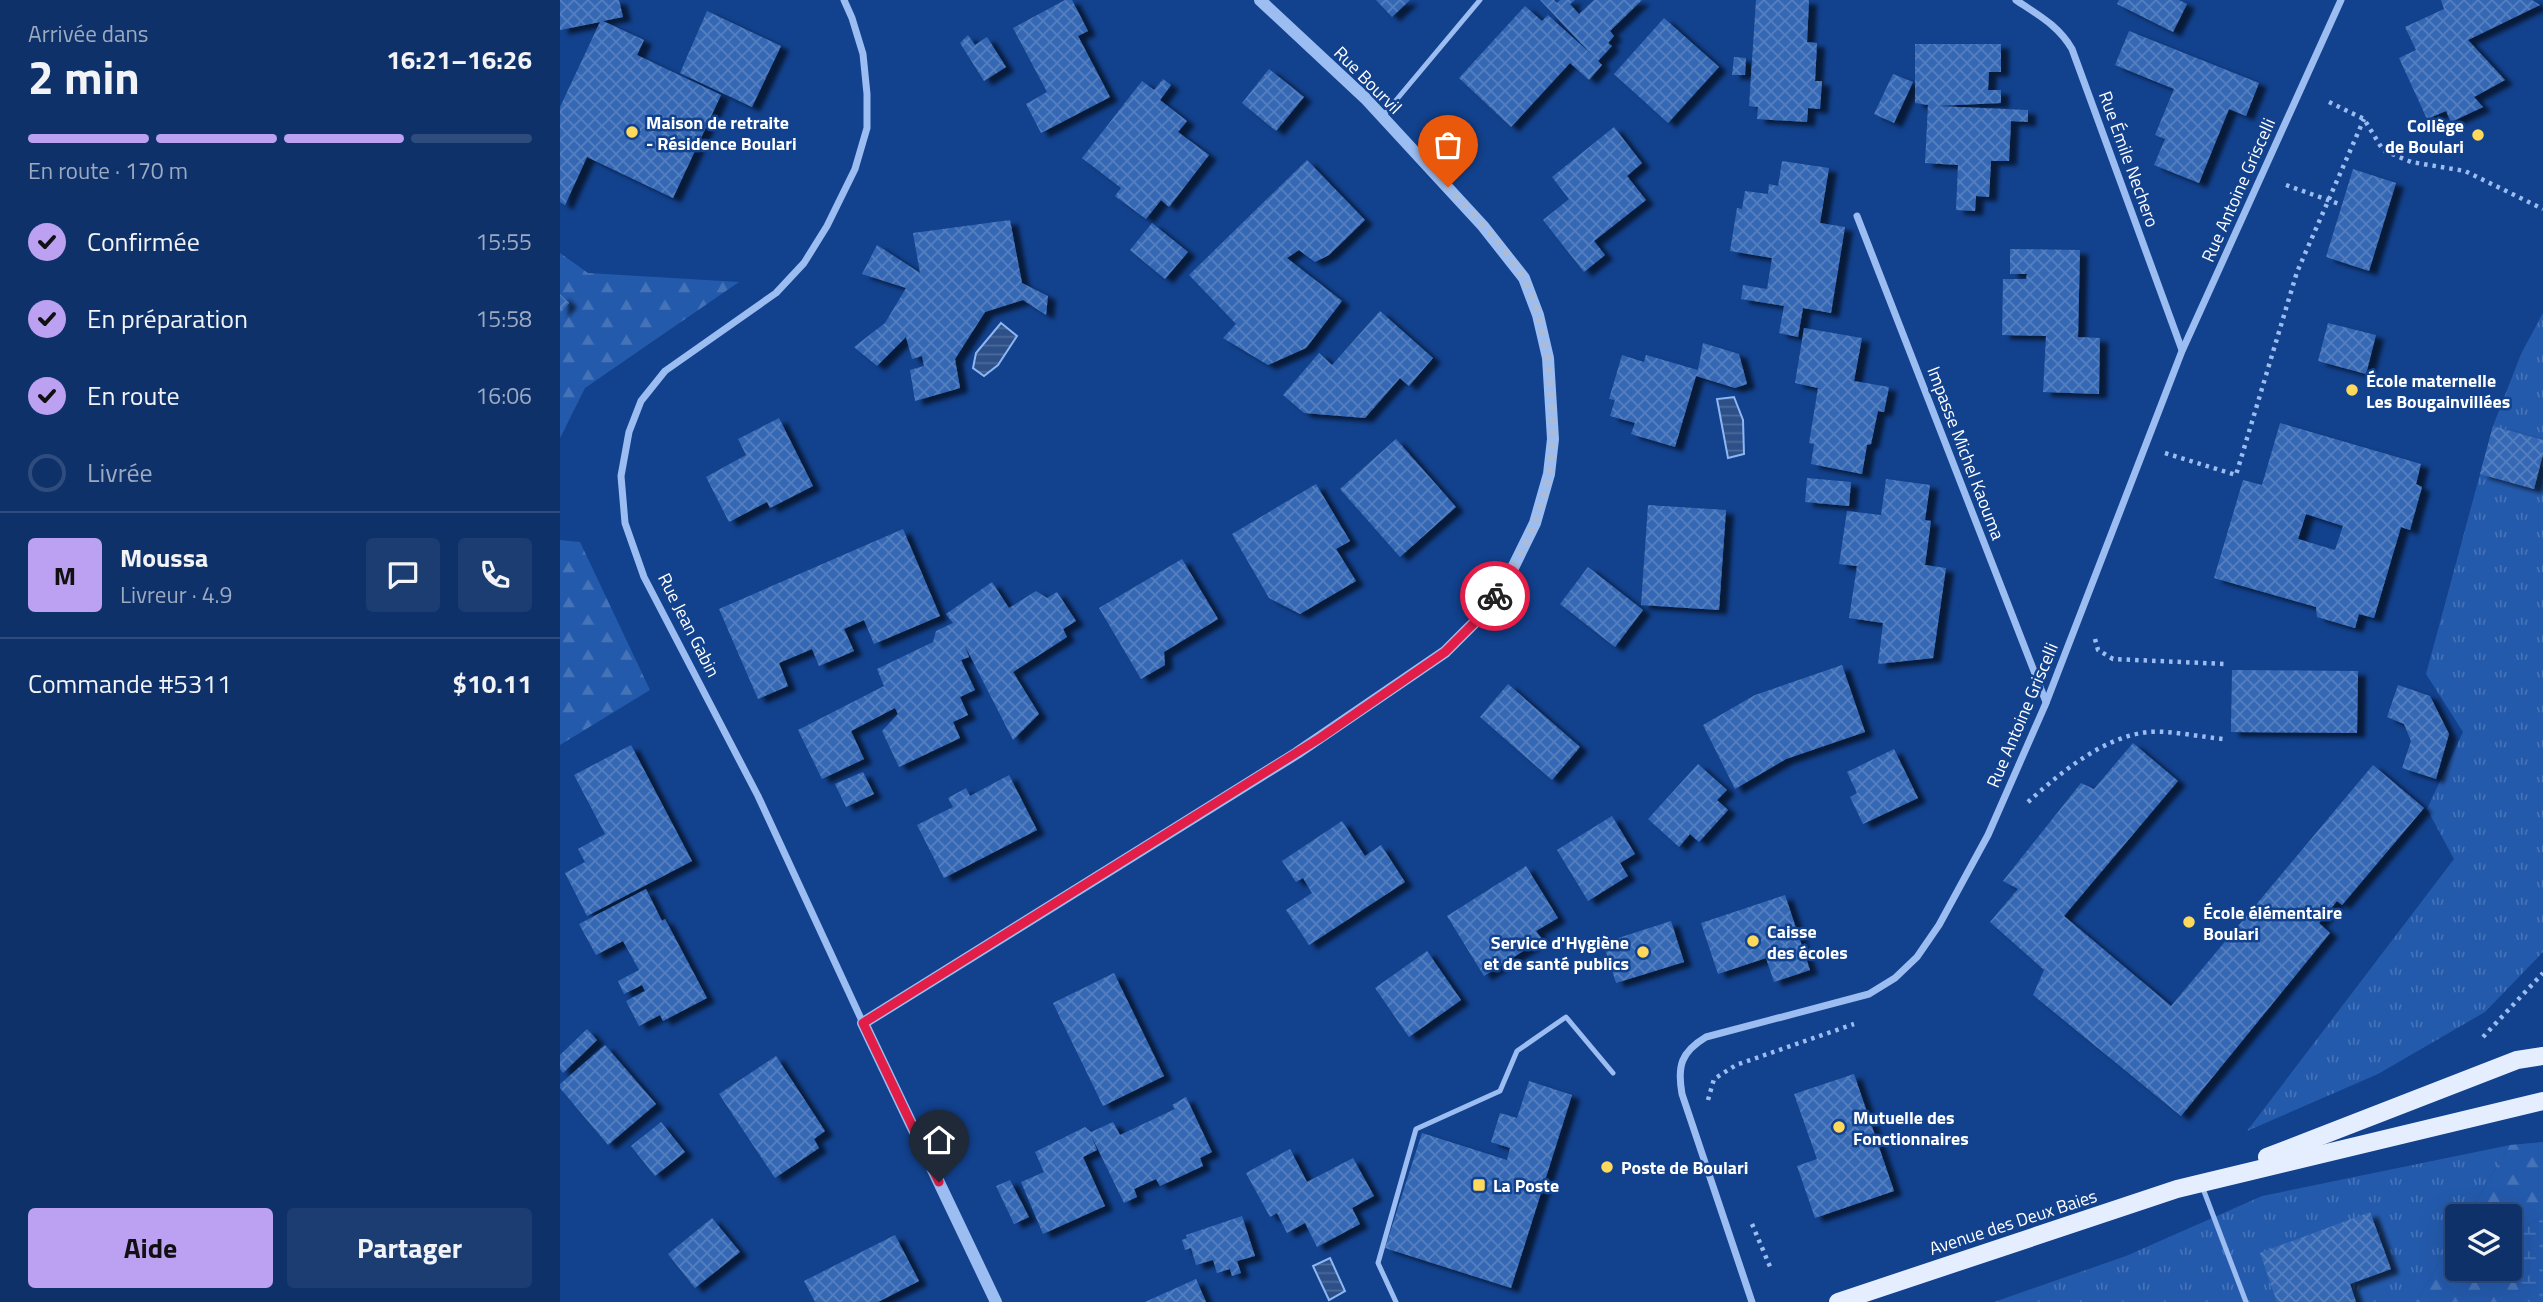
<!DOCTYPE html>
<html lang="fr">
<head>
<meta charset="utf-8">
<style>
  :root { --surface:#0e316a; --page:#1c3d72; --text:#f1f3f6; --muted:#9ba9c1; --line:#2e4c7e; --accent:#bca0f2 }
  body { margin:0; font-family:"Titillium Web",sans-serif; background:var(--page); color:var(--text); height:100vh; display:flex; flex-direction:column; font-size:26px; white-space:nowrap }
  * { box-sizing:border-box; margin:0 }
  p { font-size:23px; color:var(--muted) }
  .icon { flex:none; width:38px; height:38px; fill:none; stroke:currentColor; stroke-width:2; stroke-linecap:round; stroke-linejoin:round }
  .map { position:relative; flex:1; overflow:hidden }
  .details { display:flex; flex-direction:column; background:var(--surface); width:560px }
  .details>* { flex:none }
  .buttons { position:absolute; left:1885px; top:1204px; display:grid; gap:14px }
  .buttons a { display:grid; place-items:center; width:77px; height:77px; border-radius:7px; background:var(--surface); box-shadow:0 7px 28px #0002,0 0 0 2px var(--line); font-size:35px }
  .pin { position:absolute; display:grid; place-items:center; width:60px; height:60px; color:#fff; margin:-72px -30px; border-radius:50% 50% 50% 0; rotate:-45deg; box-shadow:0 0 7px #0007 }
  .pin .icon { rotate:45deg }
  .courier { position:absolute; display:grid; place-items:center; width:70px; height:70px; margin:-35px; border:5px solid #e11d48; border-radius:50%; background:#fff; color:#222; box-shadow:0 2px 9px #0007 }
  .head em { font-style:normal; font-weight:700 }
  .head div { display:flex; flex-direction:column-reverse }
  .head { display:flex; align-items:center; justify-content:space-between; height:119px; padding:0 28px }
  h1 { font-size:46px; font-weight:700; line-height:52px }
  .bar { display:grid; grid-template-columns:repeat(4,1fr); gap:10px 7px; align-content:center; height:84px; padding:0 28px }
  .bar i { height:9px; border-radius:5px; background:var(--line) }
  .bar .on { background:var(--accent) }
  .bar p { grid-column:span 4 }
  .line { display:flex; align-items:center; gap:18px; padding:0 28px; border-top:2px solid var(--line) }
  .line div { flex:1 }
  .round { display:grid; place-items:center; flex:none; width:74px; height:74px; border-radius:7px; background:var(--page) }
  ol { padding:0 28px; list-style:none }
  li { display:flex; align-items:center; gap:21px; height:77px }
  li p { margin-inline-start:auto }
  li .icon { padding:7px; border-radius:50%; background:var(--accent); color:#111; stroke-width:4 }
  li:last-child { color:var(--muted) }
  li i { width:38px; height:38px; border:4px solid var(--line); border-radius:50% }
  .button { display:flex; gap:14px; margin-top:auto; padding:14px 28px }
  .button a { flex:1; height:80px; border-radius:7px; background:var(--accent); color:#111; font-size:28px; font-weight:700; line-height:80px; text-align:center }
  .button a+a { background:var(--page); color:var(--text) }
  main { display:flex; flex:1; min-height:0 }
  .map>svg:first-child { display:block }
  .grass { fill:url(#grass-tufts) }
  .forest { fill:url(#forest-firs) }
  .wetland { fill:url(#wetland-marsh) }
  .water { fill:url(#water-rules); stroke:#8db7f4; stroke-width:2 }
  .building { fill:url(#building-cross-hatch); fill-rule:evenodd; filter:url(#shadow) }
  .lines { fill:none; stroke-linecap:round; stroke-linejoin:round }
  .path { stroke:#9bbdf1; stroke-width:4.5; stroke-dasharray:3.5 5; stroke-linecap:butt }
  .service { stroke:#9bbdf1; stroke-width:5 }
  .minor { stroke:#9bbdf1; stroke-width:7 }
  .tertiary { stroke:#9bbdf1; stroke-width:12 }
  .primary { stroke:#e5eeff; stroke-width:18 }
  .done { stroke:#acbcd7; stroke-width:7; stroke-dasharray:0 12.6 }
  .route { stroke:#e11d48; stroke-width:9 }
  .poi-dot { fill:#ffd95b; stroke:#12418d; stroke-width:2.5 }
  .labels { text-anchor:middle; dominant-baseline:central; stroke-width:5; stroke-linejoin:round; paint-order:stroke }
  .street-label { font-size:18px; fill:#fff; stroke:#12418d }
  .poi-label { font-size:18px; font-weight:bold; fill:#fff; stroke:#12418d; text-anchor:start }
</style>
</head>
<body>
<main>
<section class="details">
<div class="head"><div><h1>2 min</h1><p>Arrivée dans</p></div><em>16:21–16:26</em></div>
<div class="bar"><i class="on"></i><i class="on"></i><i class="on"></i><i></i><p>En route · 170 m</p></div>
<ol>
<li><svg class="icon" aria-label="check" viewBox="0 0 24 24"><path d="M5 12l5 5 9-10"/></svg>Confirmée<p>15:55</p></li>
<li><svg class="icon" aria-label="check" viewBox="0 0 24 24"><path d="M5 12l5 5 9-10"/></svg>En préparation<p>15:58</p></li>
<li><svg class="icon" aria-label="check" viewBox="0 0 24 24"><path d="M5 12l5 5 9-10"/></svg>En route<p>16:06</p></li>
<li><i></i>Livrée</li>
</ol>
<div class="line" style="height:126px"><b class="round" style="background:var(--accent);color:#111">M</b><div><b>Moussa</b><p>Livreur · 4.9</p></div><a class="round"><svg class="icon" aria-label="chat" viewBox="0 0 24 24"><path d="M4 5h16v11H9l-5 4z"/></svg></a><a class="round"><svg class="icon" aria-label="phone" viewBox="0 0 24 24"><path d="M5 4h4l2 5-3 2q2 4 5 5l2-3 5 2v4C11 20 4 13 5 4z"/></svg></a></div>
<div class="line" style="height:91px"><div>Commande #5311</div><b>$10.11</b></div>
<div class="button"><a>Aide</a><a>Partager</a></div>
</section>
<div class="map">
<svg width="1983" height="1302" viewBox="0 0 1983 1302">
  <defs>
    <pattern id="grass-tufts" width="24" height="20" patternUnits="userSpaceOnUse" patternTransform="scale(1.75)"><rect width="24" height="20" fill="#245aac"/><path d="M3 7l-1-3M5 7V3M7 7l1-3M15 17l-1-3M17 17v-4M19 17l1-3" fill="none" stroke="#4573b8"/></pattern>
    <pattern id="forest-firs" width="22" height="20" patternUnits="userSpaceOnUse" patternTransform="scale(1.75)"><rect width="22" height="20" fill="#245aac"/><path d="M5 1l3.5 6h-7zM16 11l3.5 6h-7z" fill="#4573b8"/></pattern>
    <pattern id="wetland-marsh" width="20" height="14" patternUnits="userSpaceOnUse" patternTransform="scale(1.75)"><rect width="20" height="14" fill="#245aac"/><path d="M1 5h8M5 5V1M11 12h8M15 12V8" fill="none" stroke="#4573b8"/></pattern>
    <pattern id="water-rules" width="6" height="5" patternUnits="userSpaceOnUse" patternTransform="scale(1.75)"><rect width="6" height="5" fill="#2d5088"/><path d="M0 2.5h6" fill="none" stroke="#4c6a9a"/></pattern>
    <pattern id="building-cross-hatch" width="8" height="8" patternUnits="userSpaceOnUse" patternTransform="scale(1.75)"><rect width="8" height="8" fill="#3668b4"/><path d="M0 0l8 8M0 8l8-8" fill="none" stroke="#547fbf"/></pattern>
    <filter id="shadow"><feDropShadow dx="8" dy="4.5" stdDeviation="2" flood-color="#0009"/></filter>
  </defs>
  <rect width="100%" height="100%" fill="#12418d"/>
  <g class="grass">
    <path d="M1983,313v639l-58,60 -107,62 -131,57 207,-272 -27,-50 36,-77 -37,-58 67,-248 28,-72z"/>
    <path d="M1950,1145l-43,71h-10v17l-41,69h-422l132,-46 136,-60z"/>
  </g>
  <g class="forest">
    <path d="M0,253l28,20 151,9 -154,106 -25,50z"/>
    <path d="M0,540l20,2 70,148 -90,55z"/>
    <path d="M1983,1142v72l-25,20 1,68h-103l41,-69v36h53v-53h-43l43,-71z"/>
  </g>
  <path class="wetland" d="M1983,1214v88h-24l-1,-68z"/>
  <g class="water">
    <path d="M441,323l16,13 -19,29 -14,11 -11,-8 3,-15z"/>
    <path d="M1174,397l9,23 1,34 -16,4 -11,-59z"/>
    <path d="M770,1258l15,33 -16,9 -16,-34z"/>
  </g>
  <g class="building">
    <path d="M0,0h59l4,17 -20,4 41,19 -7,15 84,40 -48,103 -86,-41 -22,48 -5,-3v-95l40,-85 -40,8z"/>
    <path d="M505,0h7l16,31 -10,5 32,61 -69,36 -15,-29 21,-12 -34,-64z"/>
    <path d="M816,0h34l-18,17z"/>
    <path d="M980,0h14l3,3 3,-3h15l-5,4 9,10 15,-14h48l-32,31 4,5 -6,7 4,3 -14,15 4,4 -13,15 -19,-17 -59,64 -52,-49 66,-72 17,15 6,-6 43,39z"/>
    <path d="M1196,0h53l-2,42 10,1 -2,38h7l-2,28 -12,-1 -1,14 -50,-3 1,-12 -9,-1z"/>
    <path d="M1559,0h60l8,4 -14,28 -56,-28z"/>
    <path d="M1881,0h91l8,5 -72,35 37,40 -31,17 9,10 -32,15 -5,-11 -19,8 -28,-61 17,-8 -11,-23 39,-18z"/>
    <path d="M147,11l74,35 -29,61 -72,-34z"/>
    <path d="M1104,18l55,49 -51,56 -54,-49z"/>
    <path d="M1569,31l130,52 -13,33 -17,-7 -30,74 -45,-18 11,-26 -10,-4 19,-46 -59,-24z"/>
    <path d="M408,35l7,10 12,-8 19,30 -22,14 -24,-38z"/>
    <path d="M1355,44h86v28h-12l-1,18h13v13l-66,3 93,4v12l-17,-1 -2,40h-18l-2,36 -13,-1 -1,15 -19,-1 2,-45 -33,-2 3,-58 -13,-2z"/>
    <path d="M1174,57l12,1 -1,17h-13z"/>
    <path d="M709,69l35,28 -28,34 -34,-28z"/>
    <path d="M1333,74l20,8 -19,41 -20,-9z"/>
    <path d="M603,79l8,6 -11,15 27,21 -9,11 31,23 -40,52 -8,-7 -15,19 -31,-23 6,-8 -39,-30 60,-77 12,9z"/>
    <path d="M1054,127l28,36 -15,13 19,24 -52,41 11,14 -21,17 -41,-52 26,-21 -17,-22z"/>
    <path d="M747,160l58,60 -36,35 -14,7 -16,-12 -12,8 55,43 -36,47 -38,17 -45,-27 13,-14 -47,-49z"/>
    <path d="M1222,161l47,7 -9,55 25,4 -14,86 -28,-5 -5,29 -19,-4 5,-27 -43,-7 2,-14 24,4 5,-31 -42,-7 7,-43 5,1 3,-18 23,3 1,-10 9,2z"/>
    <path d="M1793,169l43,14 -27,88 -43,-14z"/>
    <path d="M450,220l12,63 26,13 -2,19 -23,-15 -38,12 -30,47 5,29 -45,13 -5,-31 14,-4 -2,-10 -10,3 -6,-22 -29,29 -23,-19 31,-24 21,-35 -44,-14 15,-29 43,28 -7,-40z"/>
    <path d="M592,223l36,29 -23,27 -35,-29z"/>
    <path d="M1450,249l70,1 -2,87 22,1 -1,56 -56,-2 3,-56 -44,-1 1,-56h23l1,-5h-17z"/>
    <path d="M0,294l9,9 -9,10z"/>
    <path d="M820,311l53,47 -24,28 -9,-8 -35,40 -61,-5 -21,-18 36,-42 13,12z"/>
    <path d="M1768,323l48,12 -10,39 -48,-13z"/>
    <path d="M1244,328l58,10 -8,43 35,6 -5,25 -6,-1 -7,33 -4,1 -5,29 -51,-10 3,-20 -5,-1 9,-55 -23,-5z"/>
    <path d="M1143,343l36,11 8,30 -12,4 -39,-12 -21,71 -44,-13 4,-11 -25,-7 5,-16 -6,-1 13,-44 22,7 2,-7 52,15z"/>
    <path d="M219,418l34,68 -43,22 -3,-6 -38,20 -23,-45 40,-22 -8,-16z"/>
    <path d="M1720,423l141,41 -5,20 6,3 -12,43 -9,-3 -27,91 -15,-4 -4,14 -38,-11 -1,-10 -102,-29 29,-98 19,5zM1746,514l37,12 -8,24 -37,-11z"/>
    <path d="M1933,426l50,14v14l-9,35 -54,-15z"/>
    <path d="M836,439l60,68 -56,50 -60,-68z"/>
    <path d="M1247,478l44,4 -2,24 -44,-4z"/>
    <path d="M1326,479l44,6 -5,35 6,1 -6,44 21,3 -13,90 -55,6 5,-41 -34,-5 8,-52 -18,-2 8,-53 34,4z"/>
    <path d="M756,484l34,57 -14,8 20,32 -56,33 -31,-16 -37,-64z"/>
    <path d="M1088,505l78,5 -7,100 -78,-5z"/>
    <path d="M343,529l37,87 -66,28 -10,-24 -20,9 10,22 -35,15 -7,-17 -33,14 9,23 -30,13 -39,-90z"/>
    <path d="M622,559l36,60 -54,33 1,13 -24,14 -42,-71z"/>
    <path d="M1028,567l55,43 -28,37 -55,-43z"/>
    <path d="M432,582l17,26 27,-17 11,7 10,-6 19,29 -13,8 4,8 -54,35 26,42 -26,26 -48,-94 4,11 -8,3 14,30 -15,7 8,18 -15,7 7,16 -61,29 -17,-36 16,-17 -3,-6 -44,23 13,28 -42,20 -24,-49 86,-44 -7,-17 56,-27 3,-11 17,-8 -7,-9z"/>
    <path d="M1282,665l23,67 -79,27 -51,30 -32,-64 52,-30z"/>
    <path d="M1672,670l126,1 -1,62 -126,-1z"/>
    <path d="M948,684l72,63 -28,33 -72,-63z"/>
    <path d="M1838,685l32,11 19,38 -13,45 -34,-11 9,-27 -7,-17 -17,-7z"/>
    <path d="M1573,743l45,38 -114,135 107,90 202,-241 51,43 -82,97 -5,-4 -18,22 11,10 -149,183 -148,-121 11,-25 -54,-48 28,-33 -15,-8 78,-98 13,6z"/>
    <path d="M71,745l61,116 -105,55 -22,-43 20,-11 -7,-13 27,-15 -31,-59z"/>
    <path d="M1334,749l24,49 -55,26 -13,-27 7,-4 -10,-21z"/>
    <path d="M1138,764l29,26 -10,10 11,10 -29,32 -9,-8 -11,13 -31,-28z"/>
    <path d="M303,772l11,22 -28,13 -11,-23z"/>
    <path d="M449,775l28,55 -93,48 -27,-53 36,-18 -5,-9 18,-10 4,8z"/>
    <path d="M1052,816l23,38 -15,9 8,13 -40,25 -31,-51z"/>
    <path d="M782,821l23,35 16,-11 24,37 -96,63 -23,-35 26,-17 -9,-15 -7,4 -14,-21z"/>
    <path d="M966,866l32,52 -22,13 6,8 -58,37 -37,-60z"/>
    <path d="M86,889l16,32 3,-2 42,79 -44,23 -3,-6 -21,11 -13,-25 19,-10 -3,-6 -18,9 -6,-13 21,-11 -16,-29 -27,14 -17,-31z"/>
    <path d="M1225,895l25,75 -36,12 -8,-24 -48,16 -17,-51z"/>
    <path d="M1111,921l13,41 -68,21 -13,-40z"/>
    <path d="M867,951l34,49 -52,37 -34,-49z"/>
    <path d="M554,973l50,103 -61,30 -50,-103z"/>
    <path d="M27,1029l10,11 -34,33 -3,-4v-14z"/>
    <path d="M45,1045l51,59 -48,41 -48,-57v-4z"/>
    <path d="M216,1056l49,75 -11,8 5,9 -44,30 -56,-84z"/>
    <path d="M1294,1074l40,117 -79,27 -18,-52 20,-7 -23,-65z"/>
    <path d="M969,1081l43,14 -61,193 -126,-40 37,-115 85,27 3,-12 -19,-6 9,-29 17,5z"/>
    <path d="M626,1097l26,55 -12,6 3,8 -43,20 -4,-7 -22,10 3,8 -13,6 -33,-68 6,15 -14,7 22,49 -62,28 -22,-52 23,-10 -9,-20 50,-25 6,5 22,-10 7,13 55,-26 -3,-4z"/>
    <path d="M101,1122l24,30 -30,24 -24,-30z"/>
    <path d="M730,1149l17,33 46,-24 21,38 -22,12 8,16 -43,23 -12,-24 -18,10 -10,-20 -7,4 -24,-44z"/>
    <path d="M450,1180l19,37 -15,7 -18,-38z"/>
    <path d="M1810,1212l21,57 -41,15 6,18h-79l-17,-49z"/>
    <path d="M682,1216l13,40 -18,5 4,12 -9,3 -2,-7 -13,4 -4,-13 -17,5 -5,-17 -6,2 -3,-10 5,-2 -1,-3z"/>
    <path d="M152,1218l28,34 -45,36 -27,-34z"/>
    <path d="M335,1235l24,46 -41,21h-63l-11,-21z"/>
    <path d="M636,1279l10,23h-61z"/>
  </g>
  <g class="lines">
    <g class="path">
      <path d="M1769,102l35,17 19,31 28,12 54,9 78,38"/>
      <path d="M1726,185l56,20"/>
      <path d="M1605,453l71,22 61,-203 67,-153"/>
      <path d="M1535,639l3,11 15,9 113,5"/>
      <path d="M1468,802c32,-29 75,-65 120,-70 20,-2 54,5 75,7"/>
      <path d="M1923,1037l60,-64"/>
      <path d="M1148,1100l6,-21 22,-14 118,-41"/>
      <path d="M1192,1224l19,45"/>
    </g>
    <g class="service">
      <path d="M822,117l98,-117"/>
      <path d="M1642,1186l44,116"/>
      <path d="M836,1302l-18,-39 38,-134 84,-38 17,-40 49,-34 47,56"/>
    </g>
    <g class="minor">
      <path d="M284,0l8,18 11,36 4,40v34l-12,41 -28,57 -23,37 -28,30 -111,78 -24,30 -12,31 -8,44 4,47 19,54 114,219 105,227"/>
      <path d="M1456,0c22,15 42,25 56,49l110,301"/>
      <path d="M1297,216l189,486"/>
      <path d="M1192,1302l-70,-208c-5,-28 -1,-42 24,-57l163,-43 26,-16 22,-21 22,-32 49,-90 58,-132 136,-352 159,-351"/>
    </g>
    <path class="tertiary" d="M436,1302l-133,-279 434,-270 148,-101 36,-36 28,-40 26,-53 14,-49 4,-35 -5,-81 -10,-43 -14,-37 -41,-52 -118,-128 -105,-98"/>
    <g class="primary">
      <path d="M1707,1157l250,-97 26,-4"/>
      <path d="M1278,1302l339,-113 366,-88"/>
    </g>
  </g>
  <g class="lines">
    <path class="done" d="M888,187c26,28 55,57 75,90 26,43 36,150 26,198 -9,43 -29,86 -54,121"/>
    <path class="route" d="M379,1182l-76,-159 457,-285 125,-86 36,-36 14,-20"/>
  </g>
  <g class="poi-dot">
    <circle cx="72" cy="132" r="7"/>
    <circle cx="1918" cy="135" r="7"/>
    <circle cx="1792" cy="390" r="7"/>
    <circle cx="1629" cy="922" r="7"/>
    <circle cx="1193" cy="941" r="7"/>
    <circle cx="1083" cy="952" r="7"/>
    <circle cx="1279" cy="1127" r="7"/>
    <circle cx="1047" cy="1167" r="7"/>
    <rect x="912" y="1178" width="14" height="14" rx="3.5"/>
  </g>
  <g class="labels">
    <g class="street-label">
      <text transform="translate(808 80) rotate(45)">Rue Bourvil</text>
      <text transform="translate(1569 159) rotate(70)">Rue Émile Nechero</text>
      <text transform="translate(1678 190) rotate(-66)">Rue Antoine Griscelli</text>
      <text transform="translate(1406 453) rotate(69)">Impasse Michel Kaouma</text>
      <text transform="translate(129 625) rotate(63)">Rue Jean Gabin</text>
      <text transform="translate(1462 715) rotate(-67)">Rue Antoine Griscelli</text>
      <text transform="translate(1453 1222) rotate(-18)">Avenue des Deux Baies</text>
    </g>
    <g class="poi-label">
      <text x="86" y="122">Maison de retraite<tspan x="86" dy="21">- Résidence Boulari</tspan></text>
      <text x="1904" y="125" text-anchor="end">Collège<tspan x="1904" dy="21">de Boulari</tspan></text>
      <text x="1806" y="380">École maternelle<tspan x="1806" dy="21">Les Bougainvillées</tspan></text>
      <text x="1643" y="912">École élémentaire<tspan x="1643" dy="21">Boulari</tspan></text>
      <text x="1207" y="931">Caisse<tspan x="1207" dy="21">des écoles</tspan></text>
      <text x="1069" y="942" text-anchor="end">Service d'Hygiène<tspan x="1069" dy="21">et de santé publics</tspan></text>
      <text x="1293" y="1117">Mutuelle des<tspan x="1293" dy="21">Fonctionnaires</tspan></text>
      <text x="1061" y="1167">Poste de Boulari</text>
      <text x="933" y="1185">La Poste</text>
    </g>
  </g>
</svg>
<div class="buttons">
<a><svg class="icon" aria-label="layers" viewBox="0 0 24 24"><path d="M12 4l9 5-9 5-9-5zM3 14l9 5 9-5"/></svg></a>
</div>
<div class="pin" style="left:888px;top:187px;background:#ea580c"><svg class="icon" aria-label="bag" viewBox="0 0 24 24"><path d="M5 8h14l-1 12H6zM9 8a3 3 0 0 1 6 0"/></svg></div>
<div class="pin" style="left:379px;top:1182px;background:#1f2937"><svg class="icon" aria-label="home" viewBox="0 0 24 24"><path d="M3 11l9-7 9 7M6 9v11h12V9"/></svg></div>
<div class="courier" style="left:935px;top:596px"><svg class="icon" aria-label="bike" viewBox="0 0 24 24"><circle cx="6" cy="16" r="4"/><circle cx="18" cy="16" r="4"/><path d="M6 16l4-8h5l3 8M10 8l3 8H6M13 5h3"/></svg></div>
</div>
</main>
</body>
</html>
